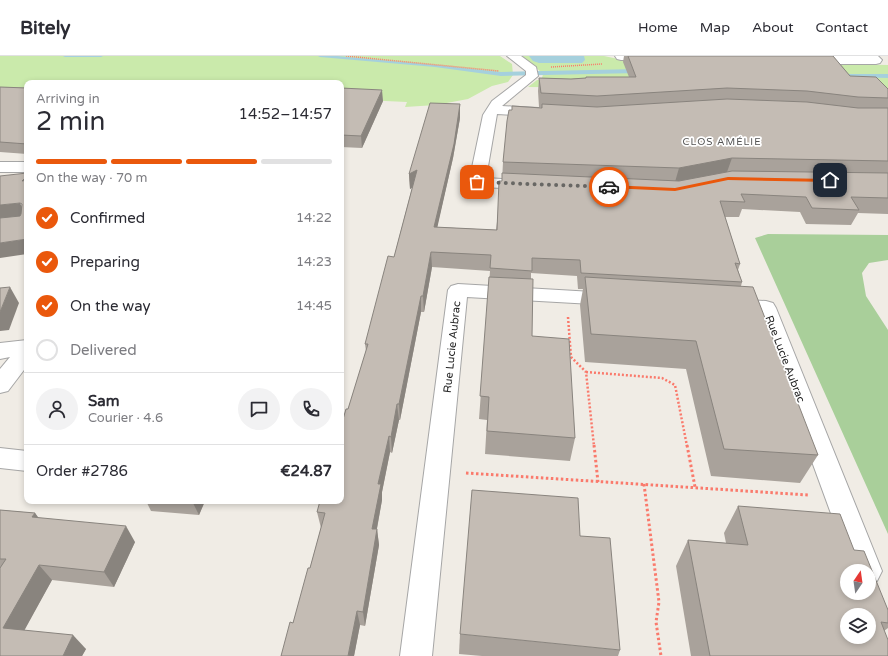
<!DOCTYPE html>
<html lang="en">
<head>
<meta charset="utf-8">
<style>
  :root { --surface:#fff; --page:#f2f2f3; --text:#2b2b33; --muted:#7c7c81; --line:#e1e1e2; --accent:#ea580c }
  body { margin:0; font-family:"Varela Round",sans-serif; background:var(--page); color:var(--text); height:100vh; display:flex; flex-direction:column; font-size:15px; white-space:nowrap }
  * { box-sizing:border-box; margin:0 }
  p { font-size:13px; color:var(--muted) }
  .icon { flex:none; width:22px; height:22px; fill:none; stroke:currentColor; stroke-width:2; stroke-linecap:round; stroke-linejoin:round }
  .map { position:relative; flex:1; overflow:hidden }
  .sheet { position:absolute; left:24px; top:24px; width:320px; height:424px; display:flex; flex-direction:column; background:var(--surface); border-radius:8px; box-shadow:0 2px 6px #0003 }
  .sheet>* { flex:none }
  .needle { width:26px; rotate:13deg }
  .tools { position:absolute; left:840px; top:508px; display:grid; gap:8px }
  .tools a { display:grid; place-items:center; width:36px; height:36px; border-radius:50%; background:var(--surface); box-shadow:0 2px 6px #0003; font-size:20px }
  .pin { position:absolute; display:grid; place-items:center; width:34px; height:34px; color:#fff; margin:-17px; border-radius:8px; box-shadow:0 2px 6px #0006 }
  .courier { position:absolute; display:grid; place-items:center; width:40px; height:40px; margin:-20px; border:3px solid #ea580c; border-radius:50%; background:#fff; color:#222; box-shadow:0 1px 5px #0007 }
  .summary em { font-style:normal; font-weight:600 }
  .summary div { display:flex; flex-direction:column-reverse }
  .summary { display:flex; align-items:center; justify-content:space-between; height:68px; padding:0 12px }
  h1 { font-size:26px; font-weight:600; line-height:30px }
  .bar { display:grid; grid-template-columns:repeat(4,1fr); gap:6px 4px; align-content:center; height:48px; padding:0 12px }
  .bar i { height:5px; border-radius:3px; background:var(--line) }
  .bar .current { background:var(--accent) }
  .bar p { grid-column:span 4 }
  .line { display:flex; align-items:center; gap:10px; padding:0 12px; border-top:1px solid var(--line) }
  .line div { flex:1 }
  .round { display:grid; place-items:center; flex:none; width:42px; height:42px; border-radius:21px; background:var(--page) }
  ol { padding:0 12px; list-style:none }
  li { display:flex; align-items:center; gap:12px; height:44px }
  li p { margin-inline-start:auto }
  li .icon { padding:4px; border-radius:50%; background:var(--accent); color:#fff; stroke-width:4 }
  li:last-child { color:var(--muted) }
  li i { width:22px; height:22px; border:2px solid var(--line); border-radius:50% }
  header { display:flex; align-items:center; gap:24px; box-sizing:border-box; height:56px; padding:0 20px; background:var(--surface); border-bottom:1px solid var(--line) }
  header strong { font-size:19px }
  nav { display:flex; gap:22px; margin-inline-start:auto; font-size:14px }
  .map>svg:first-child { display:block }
  .grass { fill:#caeaab }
  .forest { fill:#a9cf9a }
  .water { fill:#a5d0dd }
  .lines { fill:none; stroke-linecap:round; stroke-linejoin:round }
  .stream { fill:#a5d0dd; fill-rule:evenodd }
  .street-casing { stroke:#a6a6a6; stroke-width:2 }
  .path-far2 { stroke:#fa7a6c; stroke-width:1.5; stroke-dasharray:1 1; stroke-linecap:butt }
  .path-far1 { stroke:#fa7a6c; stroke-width:2.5; stroke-dasharray:2 2; stroke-linecap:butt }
  .path { stroke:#fa7a6c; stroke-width:3; stroke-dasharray:2.5 2.5; stroke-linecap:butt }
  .street { fill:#fff; fill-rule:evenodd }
  .wall { fill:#a9a29b }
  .shaded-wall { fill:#89847e }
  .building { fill:#c4bcb4; stroke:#89847e; fill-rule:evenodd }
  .route { fill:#ea580c }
  .done { stroke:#686764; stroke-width:4; stroke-dasharray:0 7.2 }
  .labels { text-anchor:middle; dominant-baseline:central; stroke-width:3.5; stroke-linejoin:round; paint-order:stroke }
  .far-neighbourhood-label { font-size:10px; letter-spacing:1px; fill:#525252; stroke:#fff }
  .street-label { font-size:11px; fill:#1f1f1f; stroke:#fff }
</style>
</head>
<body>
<header>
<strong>Bitely</strong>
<nav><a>Home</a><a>Map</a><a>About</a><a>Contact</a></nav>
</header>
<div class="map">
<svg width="888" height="600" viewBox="0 0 888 600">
  <rect width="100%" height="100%" fill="#f0ece5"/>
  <g class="grass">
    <path d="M0,0h500l12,8 1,11 -5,7 -16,4 -24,13 -32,6 -31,2 2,-5 -66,-3v-16h-314v6l-27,1z"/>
    <path d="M519,0h85l19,4 265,5v25l-360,-3 9,-7h8v-2h-3l1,-4 -12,-11z"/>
  </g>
  <path class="forest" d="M768,178l120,1v25l-19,3 -7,10 4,23 22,34v204l-133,-296z"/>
  <path class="water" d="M529,0h55l1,4 -3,3h-43l-6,-2z"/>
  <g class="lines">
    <g class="stream">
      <path d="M63,0h40l-2,1h-36z"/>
      <path d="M318,0h19l98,9 66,7 138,-3 3,2 -3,2 -138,3 -66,-9 -115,-10z"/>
      <path d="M849,18h39v4l-41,-1v-2z"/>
    </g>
    <defs>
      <g id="street">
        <path d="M507,0h14l15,11 2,9 -36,30 36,2 5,1 2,3 -2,3 -5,1 -41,-2 -11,64 50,3 2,3 -2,3 -6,2 -53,-2 -6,-2 -2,-3 14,-67 9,-14 34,-26v-4z"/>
        <path d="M615,0h95l-2,3 -4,1h-83l-4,-1z"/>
        <path d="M765,0h113l4,4 -2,3 -4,1h-73l-32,-4 -4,-1z"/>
        <rect x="0" y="106" width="27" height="10"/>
        <path d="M458,228l152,9 7,2 3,4 -3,4 -7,2 -143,-8 -35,359h-32l48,-366 3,-4z"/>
        <path d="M731,243l35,2 7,2 3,5 106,263 -5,10 -8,3v-13h-17l-94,-257 -34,-3 -3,-5 3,-5z"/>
        <path d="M27,284v26l-19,25 -8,2v-24l10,-12 -10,2v-16z"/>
        <path d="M0,392l27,3v20l-27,-3z"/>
      </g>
    </defs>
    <use href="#street" class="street-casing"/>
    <g class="path-far2">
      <path d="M346,0l153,15"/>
      <path d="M551,11l51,-3"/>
    </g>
    <g class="path-far1">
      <path d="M568,261l3,40 15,15 8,74"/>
      <path d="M586,316l76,6 13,7 12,61"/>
    </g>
    <g class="path">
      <path d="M594,389l4,37"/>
      <path d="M687,389l8,42"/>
      <path d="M466,417l342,22"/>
      <path d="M644,428l15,118 -3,20 5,34"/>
    </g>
    <use href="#street" class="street"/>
  </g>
  <g class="wall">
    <path d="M624,0h209l17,20 38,13v125l-30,-1 -7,12 -45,-1 -6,-12 -58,-3 -3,8h-14l15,47 -2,6 4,12 -1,4 77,169 -18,28 -89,-7 -25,-107 -101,-7 -5,-57 3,-16h-5l-1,-13 -46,-3v6l1,57 43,102 -5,23 -85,-7 2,-34 -8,-1 11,-148 -58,-4 -8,45h-3l-21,108h-1l-7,33 -2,-1 -8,40v8l-5,29 2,16 -14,81 -5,-1 -6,31h-73l12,-33 17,-55 11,-40 -4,-16 49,-161 -1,-7 29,-87 18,-69 -2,1 -1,-15 51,-56 -7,40 -16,69 59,3 6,-49 1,-19 9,-52 29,-2v-1h-2l-1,-16 1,-13 32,1 15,-1v-1h43l-6,-15z"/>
    <path d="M0,31l27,1v66l-27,-2z"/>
    <path d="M341,32l42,13 -21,47 -21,-1z"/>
    <path d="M146,445h59l-6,14 -48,-4z"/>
    <path d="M738,450l116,44 34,60v18l-4,3 4,25h-197l-15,-90 12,-26 38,3 -2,-10z"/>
    <path d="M0,454l35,3 3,5 97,24 -21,45 -62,-7 -28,50 62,19 -4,7h-82z"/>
    <path d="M460,578l160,16 -2,6h-136l-23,-2z"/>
  </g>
  <g class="shaded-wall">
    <path d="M382,34l1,11 -21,47 -1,-12z"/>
    <path d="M460,48v14l-7,40 -19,84v-15z"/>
    <path d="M732,102l-5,14 -52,10 4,-14z"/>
    <path d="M417,114v14l-7,5 -1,-15z"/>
    <path d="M27,120v14l-5,-9z"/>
    <path d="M20,147l7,14 -27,3v-15z"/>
    <path d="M27,183v15l-27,4v-15z"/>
    <path d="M431,196l1,15 -8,45 -1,-16z"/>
    <path d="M10,231l9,16 -10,27 -9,1v-19z"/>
    <path d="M421,240v16l-21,108 -1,-16z"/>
    <path d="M397,348l2,16 -7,33 -1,-16z"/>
    <path d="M389,380l1,16 -8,40v8l-8,44 -2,-15 6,-45z"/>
    <path d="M192,445h13l-6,14z"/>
    <path d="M35,457l12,16 -15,-12z"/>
    <path d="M126,470l9,16 -21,45 -10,-15z"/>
    <path d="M377,473l2,16 -14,81 -2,-14z"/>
    <path d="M39,509l13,15 -34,62 -15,-14z"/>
    <path d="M357,555l3,14 -6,31h-6z"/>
    <path d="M73,579l13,14 -4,7h-19z"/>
  </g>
  <g class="building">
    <path d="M628,0h205l17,20 26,1 12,12v9l-30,-1 -51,-6 -80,-3 -130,8 -56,-3 -2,-15 32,1 15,-1v-1h50z"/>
    <path d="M0,31l27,1v56l-27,-2z"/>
    <path d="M341,32l41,2 -21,46 -20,-1z"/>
    <path d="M727,43l80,3 51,6h30v53l-156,-3 -53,10 -176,-6 4,-41 2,-11h3v-4l30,2v-4l55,3z"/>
    <path d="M430,47l30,1 -6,40 -20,83 63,3 2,-49h3v-8l177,8 53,-10 156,2v25l-37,-1 8,13 -47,-2 -6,-11 -65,-3 4,8 -25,-1 20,63 -5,-1 7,19 -161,-9 -1,-13 -48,-2v13l-42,-3 1,-13 -60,-3 -8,44h-2l-22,108h-2l-6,33 -2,-1 -11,48h3l-9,45h5l-14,83 -6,-1 -9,45h-67l9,-34 3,1 15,-55h2l15,-55 -8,-1 3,-11h21v-75l5,-17h2l20,-65h-3l23,-88 6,1 23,-87 -8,4z"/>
    <path d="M27,117v3l-5,5 5,-1v59l-27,4v-25l20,-2 1,-2 1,-10 -2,-1 -20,2v-29z"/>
    <path d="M489,221l44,2 -1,57 37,3 6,99 -88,-7 2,-34 -9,-1z"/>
    <path d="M585,221l168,10 65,168 -94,-6 -28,-108 -105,-7z"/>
    <path d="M10,231l-10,25v-24z"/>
    <path d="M472,434l106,8 2,38 30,2 10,112 -160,-16z"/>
    <path d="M738,450l102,8 14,36 10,1 24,59v13l-7,-1 7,18v16h-178l-22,-116 60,5zM847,515h22v22h-22zM847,559h22v22h-22z"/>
    <path d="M0,454l35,3 -3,4 94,9 -22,46 -65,-7 -36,63 70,7 -10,21h-63v-88l6,-9h-6z"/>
  </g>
  <path class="route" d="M728,121l102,2 2,1 -2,2 -102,-2 -53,11 -66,-3 -3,-1 3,-2 66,3z"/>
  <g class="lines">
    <path class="done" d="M477,126l132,5"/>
  </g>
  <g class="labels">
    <g class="far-neighbourhood-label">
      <text x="722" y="86">CLOS AMÉLIE</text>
    </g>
    <g class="street-label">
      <text transform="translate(452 291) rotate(-84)">Rue Lucie Aubrac</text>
      <text transform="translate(785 303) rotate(69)">Rue Lucie Aubrac</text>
    </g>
  </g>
</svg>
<div class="tools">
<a><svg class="needle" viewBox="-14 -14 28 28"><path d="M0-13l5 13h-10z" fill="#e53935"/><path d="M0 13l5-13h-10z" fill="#7c7c81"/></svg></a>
<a><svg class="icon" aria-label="layers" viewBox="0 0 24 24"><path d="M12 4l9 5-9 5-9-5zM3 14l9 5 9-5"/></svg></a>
</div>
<div class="pin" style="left:477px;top:126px;background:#ea580c"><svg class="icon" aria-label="bag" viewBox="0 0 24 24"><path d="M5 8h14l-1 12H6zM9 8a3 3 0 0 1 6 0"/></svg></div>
<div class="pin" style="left:830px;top:124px;background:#1f2937"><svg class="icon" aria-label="home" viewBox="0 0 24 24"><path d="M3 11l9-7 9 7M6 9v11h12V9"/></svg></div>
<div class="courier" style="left:609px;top:131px"><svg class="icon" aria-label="car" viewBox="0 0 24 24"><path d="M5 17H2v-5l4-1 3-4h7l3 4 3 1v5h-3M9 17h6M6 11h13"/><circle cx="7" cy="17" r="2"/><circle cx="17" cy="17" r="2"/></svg></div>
<section class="sheet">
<div class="summary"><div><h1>2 min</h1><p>Arriving in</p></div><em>14:52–14:57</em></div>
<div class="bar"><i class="current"></i><i class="current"></i><i class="current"></i><i></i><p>On the way · 70 m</p></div>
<ol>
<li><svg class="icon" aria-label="check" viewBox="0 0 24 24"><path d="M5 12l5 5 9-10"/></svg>Confirmed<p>14:22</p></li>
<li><svg class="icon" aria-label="check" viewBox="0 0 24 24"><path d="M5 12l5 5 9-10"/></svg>Preparing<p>14:23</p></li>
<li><svg class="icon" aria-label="check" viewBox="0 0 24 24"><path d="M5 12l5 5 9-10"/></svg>On the way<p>14:45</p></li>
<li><i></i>Delivered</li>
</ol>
<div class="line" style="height:72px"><a class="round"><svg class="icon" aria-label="person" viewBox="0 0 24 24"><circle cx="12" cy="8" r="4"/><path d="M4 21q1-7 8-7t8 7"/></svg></a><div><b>Sam</b><p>Courier · 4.6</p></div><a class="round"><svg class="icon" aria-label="chat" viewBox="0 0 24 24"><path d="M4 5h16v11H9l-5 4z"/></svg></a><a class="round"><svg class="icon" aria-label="phone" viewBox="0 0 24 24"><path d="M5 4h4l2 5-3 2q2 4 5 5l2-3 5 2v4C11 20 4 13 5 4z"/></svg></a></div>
<div class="line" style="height:52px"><div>Order #2786</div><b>€24.87</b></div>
</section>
</div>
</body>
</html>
